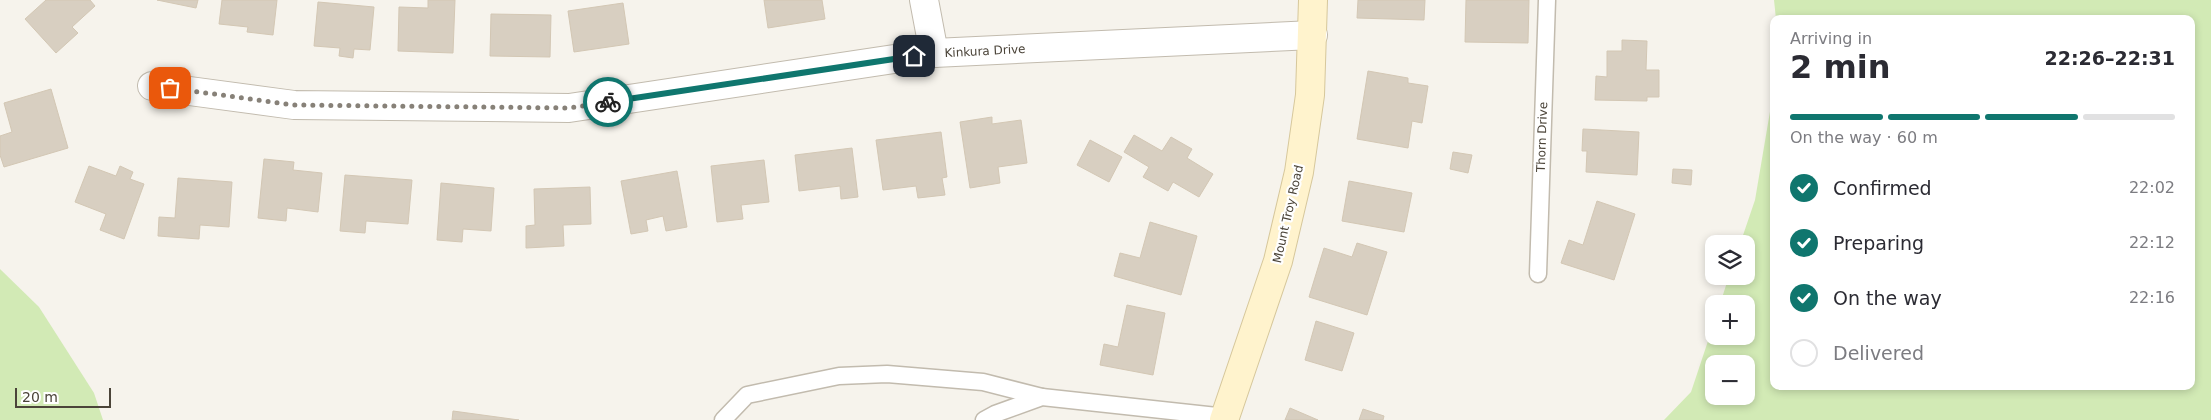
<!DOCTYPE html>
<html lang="en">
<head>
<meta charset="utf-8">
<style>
  :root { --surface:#fff; --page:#f7f7f7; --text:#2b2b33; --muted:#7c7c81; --line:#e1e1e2; --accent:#0f766e }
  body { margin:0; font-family:"DejaVu Sans",sans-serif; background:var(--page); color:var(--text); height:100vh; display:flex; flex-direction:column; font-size:19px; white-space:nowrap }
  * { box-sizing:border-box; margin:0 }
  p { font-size:16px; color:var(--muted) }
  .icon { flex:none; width:28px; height:28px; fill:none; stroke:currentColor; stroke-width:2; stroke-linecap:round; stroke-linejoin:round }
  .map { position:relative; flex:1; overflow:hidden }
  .side { position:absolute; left:1770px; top:15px; width:425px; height:375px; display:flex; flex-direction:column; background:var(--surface); border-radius:10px; box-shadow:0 2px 8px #0003 }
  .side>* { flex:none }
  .fabs { position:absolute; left:1705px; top:235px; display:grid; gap:10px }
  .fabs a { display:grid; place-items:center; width:50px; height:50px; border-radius:10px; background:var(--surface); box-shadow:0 2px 8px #0003; font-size:25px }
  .scale { position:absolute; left:15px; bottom:12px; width:96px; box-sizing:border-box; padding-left:5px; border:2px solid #4b4439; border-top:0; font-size:14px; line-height:18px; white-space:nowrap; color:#4b4439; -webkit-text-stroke:4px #fff; paint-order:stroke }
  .pin { position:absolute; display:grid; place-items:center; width:42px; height:42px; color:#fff; margin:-21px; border-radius:10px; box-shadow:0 2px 8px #0006 }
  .courier { position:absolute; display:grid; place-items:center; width:50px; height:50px; margin:-25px; border:4px solid #0f766e; border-radius:50%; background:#fff; color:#222; box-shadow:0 1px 6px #0007 }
  .summary em { font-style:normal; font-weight:700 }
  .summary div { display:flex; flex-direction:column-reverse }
  .summary { display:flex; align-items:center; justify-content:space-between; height:85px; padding:0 20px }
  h1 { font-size:32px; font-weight:700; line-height:38px }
  .bar { display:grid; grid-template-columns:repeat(4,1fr); gap:8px 5px; align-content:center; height:60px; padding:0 20px }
  .bar i { height:6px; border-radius:4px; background:var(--line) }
  .bar .selected { background:var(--accent) }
  .bar p { grid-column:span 4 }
  ol { padding:0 20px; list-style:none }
  li { display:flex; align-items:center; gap:15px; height:55px }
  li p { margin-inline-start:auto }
  li .icon { padding:5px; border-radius:50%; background:var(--accent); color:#fff; stroke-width:4 }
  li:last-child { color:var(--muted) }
  li i { width:28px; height:28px; border:2px solid var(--line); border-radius:50% }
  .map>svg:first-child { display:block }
  .green { fill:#d2eab5; fill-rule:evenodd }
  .building { fill:#d8cfc1; stroke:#d3c7b4 }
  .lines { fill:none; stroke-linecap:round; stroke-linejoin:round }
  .lane-casing { stroke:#c2bbae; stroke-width:19 }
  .street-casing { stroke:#c2bbae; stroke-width:30 }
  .secondary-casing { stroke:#d6c79b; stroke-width:30 }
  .lane { stroke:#fff; stroke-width:16 }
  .street { stroke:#fff; stroke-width:28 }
  .secondary { stroke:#fff3cd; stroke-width:28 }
  .done { stroke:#878178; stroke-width:5; stroke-dasharray:0 9 }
  .route { stroke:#0f766e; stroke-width:6 }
  .labels { text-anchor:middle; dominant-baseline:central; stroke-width:4.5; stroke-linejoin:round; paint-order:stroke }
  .street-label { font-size:12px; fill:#4b4439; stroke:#fff }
</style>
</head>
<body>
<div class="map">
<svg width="2211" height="420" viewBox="0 0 2211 420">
  <rect width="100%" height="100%" fill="#f6f3ec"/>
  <g class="green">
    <path d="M1774,0h437v420h-547l27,-28 23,-69v13h32v-32h-26l9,-28h17v-32h-6l15,-44 19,-112v298h417v-367h-415zM1714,364h32v32h-32z"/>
    <path d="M0,269l39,38 55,86 9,27h-103z"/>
  </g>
  <g class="building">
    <path d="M46,0h44l5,6 -23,21 6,6 -22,20 -31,-34z"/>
    <path d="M157,0h41l-2,8z"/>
    <path d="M222,0h55l-4,35 -26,-3 1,-5 -29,-3z"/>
    <path d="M428,0h27l-2,53 -55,-2 1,-44 29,1z"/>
    <path d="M764,0h58l3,19 -57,9z"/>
    <path d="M1358,0h67l-1,20 -67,-2z"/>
    <path d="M1466,0h63l-1,43 -63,-1z"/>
    <path d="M318,2l56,5 -4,43 -16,-1 -1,9 -14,-2 1,-8 -26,-2z"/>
    <path d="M623,3l6,41 -55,8 -6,-41z"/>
    <path d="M491,14l60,1 -1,42 -60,-1z"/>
    <path d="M1622,40l25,1 -1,29h13v27h-12v4l-52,-1 1,-24 11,1v-26h15z"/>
    <path d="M1368,71l40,7v5l20,3 -6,37 -10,-2 -4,27 -51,-9z"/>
    <path d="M51,89l17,59 -64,19 -4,-12v-19l12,-4 -8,-29z"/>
    <path d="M992,117v7l29,-4 6,43 -29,4 2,16 -30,5 -10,-66z"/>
    <path d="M1583,129l56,3 -2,43 -51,-3 1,-21h-5z"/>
    <path d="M941,132l6,45 -5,1 3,17 -27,3 -2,-12 -33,4 -7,-50z"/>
    <path d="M1134,135l28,16 9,-14 21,12 -5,9 26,16 -14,23 -26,-15 -5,9 -25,-14 6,-10 -25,-15z"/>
    <path d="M1090,140l32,17 -13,25 -32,-17z"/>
    <path d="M852,148l6,49 -17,2 -1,-13 -41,5 -4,-36z"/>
    <path d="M1453,152l19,3 -4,18 -18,-4z"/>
    <path d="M264,159l30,3 -1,8 29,3 -4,39 -31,-4 -1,13 -28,-3z"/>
    <path d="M764,160l5,42 -28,3 2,14 -26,3 -6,-56z"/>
    <path d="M89,166l27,10 4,-10 13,6 -3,7 14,5 -20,55 -24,-9 6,-16 -31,-12z"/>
    <path d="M1673,169l19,1 -1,15 -19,-2z"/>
    <path d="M677,171l10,56 -21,4 -3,-15 -17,4 2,11 -17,3 -10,-53z"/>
    <path d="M345,175l67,5 -4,44 -42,-3 -1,12 -25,-2z"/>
    <path d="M178,178l54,4 -3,45 -29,-2 -1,14 -41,-3 1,-19 16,1z"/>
    <path d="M1349,181l63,12 -8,39 -62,-11z"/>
    <path d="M441,183l53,5 -3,43 -28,-2 -1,13 -25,-2z"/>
    <path d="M590,187l1,37 -28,1 1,21 -38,2v-22l9,-1 -1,-36z"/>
    <path d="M1597,201l38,13 -21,66 -53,-17 8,-23 14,5z"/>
    <path d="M1150,222l47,14 -16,59 -67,-19 6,-23 20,5z"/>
    <path d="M1357,243l30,9 -20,63 -58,-18 15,-49 28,9z"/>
    <path d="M1127,305l38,8 -12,62 -53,-10 4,-21 14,3z"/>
    <path d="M1316,321l38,12 -12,38 -37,-11z"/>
    <path d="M1290,408l28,12h-33z"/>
    <path d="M1363,409l21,7 -1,4h-24z"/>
    <path d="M453,411l66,9h-67z"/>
  </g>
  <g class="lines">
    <defs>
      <g id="lane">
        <path d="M1538,274l9,-274"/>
        <path d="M723,420l24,-25 92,-19 48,-2 96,8 59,15"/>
        <path d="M984,420l11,-6 47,-17 184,20"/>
      </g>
      <g id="street">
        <path d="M924,0l10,53"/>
        <path d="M152,86l142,19 275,3 365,-55 379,-18"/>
      </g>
      <path id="secondary" d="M1224,420l54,-159 21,-89 11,-77 3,-95"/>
    </defs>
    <use href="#lane" class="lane-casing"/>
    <use href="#street" class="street-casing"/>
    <use href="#secondary" class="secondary-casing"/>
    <use href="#lane" class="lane"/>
    <use href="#street" class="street"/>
    <use href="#secondary" class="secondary"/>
  </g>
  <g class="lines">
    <path class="done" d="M170,88l124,17 275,3 39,-6"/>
    <path class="route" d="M608,102l306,-46"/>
  </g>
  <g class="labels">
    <g class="street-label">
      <text transform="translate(985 51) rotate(-3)">Kinkura Drive</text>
      <text transform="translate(1542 137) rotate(-88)">Thorn Drive</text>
      <text transform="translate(1288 214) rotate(-77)">Mount Troy Road</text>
    </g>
  </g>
</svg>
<div class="fabs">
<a><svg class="icon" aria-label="layers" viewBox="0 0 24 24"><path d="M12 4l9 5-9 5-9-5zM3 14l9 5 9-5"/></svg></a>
<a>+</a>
<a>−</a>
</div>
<div class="scale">20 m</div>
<div class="pin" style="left:170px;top:88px;background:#ea580c"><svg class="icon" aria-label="bag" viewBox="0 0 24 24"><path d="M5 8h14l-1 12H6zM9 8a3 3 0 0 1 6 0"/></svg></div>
<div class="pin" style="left:914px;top:56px;background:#1f2937"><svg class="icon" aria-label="home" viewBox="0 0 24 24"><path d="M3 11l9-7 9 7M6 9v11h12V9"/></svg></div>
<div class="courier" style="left:608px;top:102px"><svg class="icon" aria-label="bike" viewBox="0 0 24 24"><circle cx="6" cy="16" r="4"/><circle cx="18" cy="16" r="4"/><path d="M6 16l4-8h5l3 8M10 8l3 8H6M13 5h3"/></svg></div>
<section class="side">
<div class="summary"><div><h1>2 min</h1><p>Arriving in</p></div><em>22:26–22:31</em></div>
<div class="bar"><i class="selected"></i><i class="selected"></i><i class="selected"></i><i></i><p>On the way · 60 m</p></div>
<ol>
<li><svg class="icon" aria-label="check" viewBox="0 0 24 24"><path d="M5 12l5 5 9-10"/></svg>Confirmed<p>22:02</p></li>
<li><svg class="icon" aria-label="check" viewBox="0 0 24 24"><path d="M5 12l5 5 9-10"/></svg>Preparing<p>22:12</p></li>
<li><svg class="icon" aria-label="check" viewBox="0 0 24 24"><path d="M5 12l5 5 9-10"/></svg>On the way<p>22:16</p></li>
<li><i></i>Delivered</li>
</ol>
</section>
</div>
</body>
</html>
